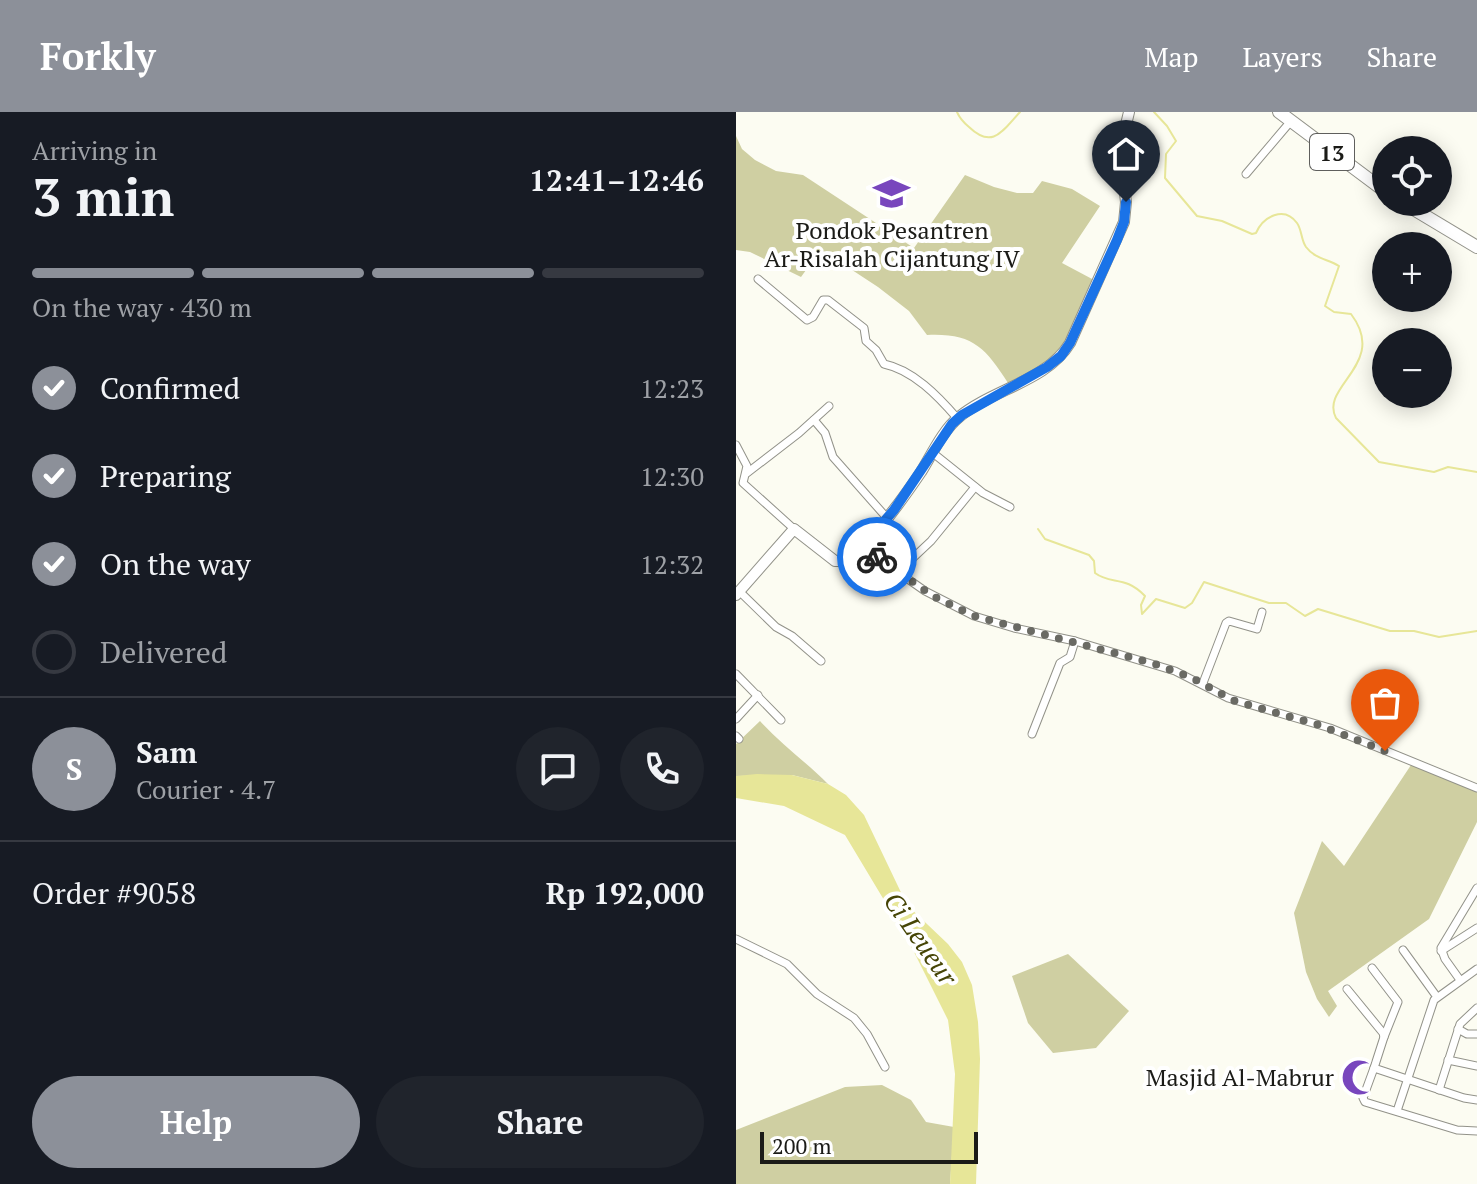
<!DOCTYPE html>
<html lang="en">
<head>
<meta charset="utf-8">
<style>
  :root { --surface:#171b24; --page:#20242c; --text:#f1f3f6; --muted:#9ea1a6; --line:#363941; --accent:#8c9099 }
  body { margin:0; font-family:"PT Serif",serif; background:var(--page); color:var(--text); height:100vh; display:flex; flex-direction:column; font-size:30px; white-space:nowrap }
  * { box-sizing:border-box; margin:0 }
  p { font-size:26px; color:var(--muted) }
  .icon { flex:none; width:44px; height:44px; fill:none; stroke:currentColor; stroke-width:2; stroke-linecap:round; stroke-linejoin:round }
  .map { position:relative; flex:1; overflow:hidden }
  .drawer { display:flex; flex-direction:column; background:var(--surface); width:736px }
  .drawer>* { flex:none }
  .fabs { position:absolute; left:636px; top:24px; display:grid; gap:16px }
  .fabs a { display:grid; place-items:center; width:80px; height:80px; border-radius:50%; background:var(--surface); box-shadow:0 4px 20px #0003; font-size:40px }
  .scale { position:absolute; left:24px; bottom:20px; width:218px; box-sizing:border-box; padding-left:8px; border:4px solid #1b1b17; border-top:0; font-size:22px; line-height:28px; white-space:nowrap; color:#1b1b17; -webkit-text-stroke:6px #fff; paint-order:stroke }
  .pin { position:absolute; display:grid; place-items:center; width:68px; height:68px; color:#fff; margin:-82px -34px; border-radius:50% 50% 50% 0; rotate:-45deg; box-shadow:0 0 8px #0007 }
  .pin .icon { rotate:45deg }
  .courier { position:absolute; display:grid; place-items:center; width:80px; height:80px; margin:-40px; border:6px solid #1a73e8; border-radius:50%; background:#fff; color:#222; box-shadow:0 2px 10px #0007 }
  .overview em { font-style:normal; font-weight:700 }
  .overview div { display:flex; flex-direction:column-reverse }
  .overview { display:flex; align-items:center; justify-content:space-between; height:136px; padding:0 32px }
  h1 { font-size:52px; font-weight:700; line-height:60px }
  .bar { display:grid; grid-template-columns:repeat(4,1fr); gap:12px 8px; align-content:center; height:96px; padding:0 32px }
  .bar i { height:10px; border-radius:6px; background:var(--line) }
  .bar .selected { background:var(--accent) }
  .bar p { grid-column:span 4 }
  .line { display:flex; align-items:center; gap:20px; padding:0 32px; border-top:2px solid var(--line) }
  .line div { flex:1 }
  .round { display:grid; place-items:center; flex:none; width:84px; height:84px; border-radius:42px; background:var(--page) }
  ol { padding:0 32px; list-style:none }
  li { display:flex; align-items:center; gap:24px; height:88px }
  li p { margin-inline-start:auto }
  li .icon { padding:8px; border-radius:50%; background:var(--accent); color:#fff; stroke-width:4 }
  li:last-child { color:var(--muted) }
  li i { width:44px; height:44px; border:4px solid var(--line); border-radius:50% }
  .button { display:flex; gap:16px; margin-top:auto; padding:16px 32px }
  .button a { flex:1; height:92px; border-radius:48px; background:var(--accent); color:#fff; font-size:32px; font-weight:700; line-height:92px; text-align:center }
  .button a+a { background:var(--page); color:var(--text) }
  header { display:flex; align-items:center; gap:48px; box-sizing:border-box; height:112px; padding:0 40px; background:var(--accent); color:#fff }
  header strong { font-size:38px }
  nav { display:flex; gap:44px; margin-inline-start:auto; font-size:28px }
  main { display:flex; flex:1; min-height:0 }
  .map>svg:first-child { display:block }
  .green { fill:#cfcfa2 }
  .water { fill:#e7e698 }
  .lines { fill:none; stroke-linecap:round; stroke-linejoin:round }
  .stream { stroke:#e7e698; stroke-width:2 }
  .street-casing { stroke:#929289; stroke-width:9 }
  .secondary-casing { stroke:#929289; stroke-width:12 }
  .highway-casing { stroke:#929289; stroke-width:14 }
  .street { stroke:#fff; stroke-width:7 }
  .secondary { stroke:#fff; stroke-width:10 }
  .highway { stroke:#fff; stroke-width:12 }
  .done { stroke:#6a6a64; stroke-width:8; stroke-dasharray:0 14.4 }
  .route { stroke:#1a73e8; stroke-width:10 }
  .labels { text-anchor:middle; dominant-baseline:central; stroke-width:8; stroke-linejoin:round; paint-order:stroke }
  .shield { fill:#fff; stroke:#5f5f5d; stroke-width:2 }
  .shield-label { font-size:22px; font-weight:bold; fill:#1b1b17 }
  .poi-label { font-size:24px; fill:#1b1b17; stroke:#fff }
  .water-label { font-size:26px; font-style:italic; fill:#464506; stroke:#fff }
</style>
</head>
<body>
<header>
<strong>Forkly</strong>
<nav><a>Map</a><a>Layers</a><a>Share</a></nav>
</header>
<main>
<section class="drawer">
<div class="overview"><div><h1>3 min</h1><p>Arriving in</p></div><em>12:41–12:46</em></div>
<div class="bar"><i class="selected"></i><i class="selected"></i><i class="selected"></i><i></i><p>On the way · 430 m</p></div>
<ol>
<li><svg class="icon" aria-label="check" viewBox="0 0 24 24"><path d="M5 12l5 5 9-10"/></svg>Confirmed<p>12:23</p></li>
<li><svg class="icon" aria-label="check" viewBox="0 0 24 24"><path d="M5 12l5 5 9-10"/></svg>Preparing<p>12:30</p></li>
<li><svg class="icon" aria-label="check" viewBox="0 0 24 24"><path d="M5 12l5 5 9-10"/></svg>On the way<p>12:32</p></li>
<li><i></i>Delivered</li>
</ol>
<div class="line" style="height:144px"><b class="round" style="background:var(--accent);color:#fff">S</b><div><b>Sam</b><p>Courier · 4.7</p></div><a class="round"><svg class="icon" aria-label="chat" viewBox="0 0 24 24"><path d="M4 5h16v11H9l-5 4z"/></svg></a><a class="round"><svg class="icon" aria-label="phone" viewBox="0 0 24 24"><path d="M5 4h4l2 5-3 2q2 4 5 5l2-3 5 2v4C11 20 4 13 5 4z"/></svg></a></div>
<div class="line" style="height:104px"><div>Order #9058</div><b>Rp 192,000</b></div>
<div class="button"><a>Help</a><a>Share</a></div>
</section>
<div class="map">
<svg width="741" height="1072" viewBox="0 0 741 1072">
  <rect width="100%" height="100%" fill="#fcfcf2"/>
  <g class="green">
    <path d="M0,24l6,13 13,11 21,11 27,4 111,73 51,-73 29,12 23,6h16l9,-12 30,8 28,17 -38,57 32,17 -32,68 -16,16 -38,19c-23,-36 -36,-50 -81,-48l-18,-24 -31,-24 -29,-19 -35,-9 -13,18 -51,-25 -14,-2z"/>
    <path d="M24,609c21,23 46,41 68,63l-36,-9 -56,1v-32z"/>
    <path d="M675,653l66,27v30l-48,97 -101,72 9,15 -8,11 -12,-18 -11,-27 -12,-59 28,-72 22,25z"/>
    <path d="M332,842l61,57 -33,37 -43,5 -25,-30 -16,-47z"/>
    <path d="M146,973l29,15 15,22 28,5 -4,57h-214v-54l109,-43z"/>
  </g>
  <path class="water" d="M21,662l35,1 36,9 18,11 18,20 43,90 41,39 14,18 10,23 6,37 2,37 -4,125h-26l5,-110 -7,-54 -40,-80 -63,-105 -61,-29 -48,-8v-22z"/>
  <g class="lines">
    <g class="stream">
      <path d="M221,0c3,7 6,10 12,15 24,23 34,3 51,-15"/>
      <path d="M418,0l13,14 9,15 -10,13 -1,24 32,38 25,5 30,13 4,-1c7,-16 28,-28 41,-10 5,7 4,17 9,24 9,12 22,12 33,19l-14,40 9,6 17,2c38,50 -32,72 -15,104l43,44 55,10 14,-5 29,5"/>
      <path d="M302,417l7,10 44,16 5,6 1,12c16,12 30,2 50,23l-4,9 1,9 14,-15 29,9 7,-5 12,-21 65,21h17l19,13 13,-7 72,22h24l25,6 38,-6"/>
    </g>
    <defs>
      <g id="street">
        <path d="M510,62l45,-53"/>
        <path d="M22,167l49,41 6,-3 10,-17h5l36,28 2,13 10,9 8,14c29,6 54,32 73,54"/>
        <path d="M78,308l11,13 8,24 54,61"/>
        <path d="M0,333l11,21 -4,17 51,46"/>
        <path d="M197,341l50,40 27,14"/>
        <path d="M11,361l52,-40 30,-27"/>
        <path d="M126,435l63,44 49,25 40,12 61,13 100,30 53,27 102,30 147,60"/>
        <path d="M162,460l33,-31 44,-54"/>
        <path d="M3,479l37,36 16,9 29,25"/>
        <path d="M0,562l45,46"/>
        <path d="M467,571l23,-60 3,-2 28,8 5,-17"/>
        <path d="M0,607l22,-24"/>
        <path d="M296,622l28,-71 10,-6 5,-16"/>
        <path d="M0,624l3,3"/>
        <path d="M0,827l51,25 30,30 37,24 13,16 18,33"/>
        <path d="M667,838l34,47"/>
        <path d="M705,839l36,-23"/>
        <path d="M636,856l26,34 -14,35"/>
        <path d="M724,868l-15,-21 -4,-11 36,-60"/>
        <path d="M611,877l36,44 1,4 -10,31 90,30 13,2"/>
        <path d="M722,917l9,5h10"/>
        <path d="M712,948l29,6"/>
        <path d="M638,956l-11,30 2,4 92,28 20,1"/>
        <path d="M703,978l21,-66 17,-16"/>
        <path d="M661,999l37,-111 43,-31"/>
      </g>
      <path id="secondary" d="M0,483l58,-66 41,32h12c29,-25 53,-58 74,-89 11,-18 22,-42 38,-55 34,-28 88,-36 111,-74l54,-121 2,-20 -6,-52 9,-38"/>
      <g id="highway">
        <path d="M543,0l107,80"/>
        <path d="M666,90l75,45"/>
      </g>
    </defs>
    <use href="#street" class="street-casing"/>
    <use href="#secondary" class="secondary-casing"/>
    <use href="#highway" class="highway-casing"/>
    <use href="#street" class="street"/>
    <use href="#secondary" class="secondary"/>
    <use href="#highway" class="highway"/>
  </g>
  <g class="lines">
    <path class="done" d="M141,445l56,39 41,20 178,47 38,14 45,24 84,24 66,26"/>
    <path class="route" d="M141,445l-15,-10 32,-37 58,-86 10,-9 85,-48 14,-11 9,-13 47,-103 7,-18 2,-20"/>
  </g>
  <defs>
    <symbol id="school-bare" viewBox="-9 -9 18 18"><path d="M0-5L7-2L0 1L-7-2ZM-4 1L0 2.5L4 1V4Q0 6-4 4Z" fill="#7846bd" stroke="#fff" stroke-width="2.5" paint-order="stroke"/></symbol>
    <symbol id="mosque-bare" viewBox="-9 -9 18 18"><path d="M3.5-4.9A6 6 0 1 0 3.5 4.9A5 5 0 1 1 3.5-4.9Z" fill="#7846bd" stroke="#fff" stroke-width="2.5" paint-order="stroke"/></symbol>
  </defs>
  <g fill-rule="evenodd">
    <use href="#school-bare" x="130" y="56" width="51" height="51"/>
    <use href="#mosque-bare" x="598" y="940" width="51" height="51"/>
  </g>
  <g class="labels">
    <rect class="shield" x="574" y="22" width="44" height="36" rx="6"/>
    <g class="shield-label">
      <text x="596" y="40">13</text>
    </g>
    <g class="poi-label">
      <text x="156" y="118">Pondok Pesantren<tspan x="156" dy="28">Ar-Risalah Cijantung IV</tspan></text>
      <text x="598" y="965" text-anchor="end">Masjid Al-Mabrur</text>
    </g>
    <g class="water-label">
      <text transform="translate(185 826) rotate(55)">Ci Leueur</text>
    </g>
  </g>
</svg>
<div class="fabs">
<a><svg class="icon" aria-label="locate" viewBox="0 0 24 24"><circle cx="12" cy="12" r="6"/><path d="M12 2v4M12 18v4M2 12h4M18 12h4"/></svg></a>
<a>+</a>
<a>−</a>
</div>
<div class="scale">200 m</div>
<div class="pin" style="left:649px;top:639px;background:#ea580c"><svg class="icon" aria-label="bag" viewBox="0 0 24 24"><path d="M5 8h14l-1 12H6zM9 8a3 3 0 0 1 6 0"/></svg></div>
<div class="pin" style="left:390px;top:90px;background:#1f2937"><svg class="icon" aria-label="home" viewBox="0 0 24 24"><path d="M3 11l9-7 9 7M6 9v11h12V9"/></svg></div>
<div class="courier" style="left:141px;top:445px"><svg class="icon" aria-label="bike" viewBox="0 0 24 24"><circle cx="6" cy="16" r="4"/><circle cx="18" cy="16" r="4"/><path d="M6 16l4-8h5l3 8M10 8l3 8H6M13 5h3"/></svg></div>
</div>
</main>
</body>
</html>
